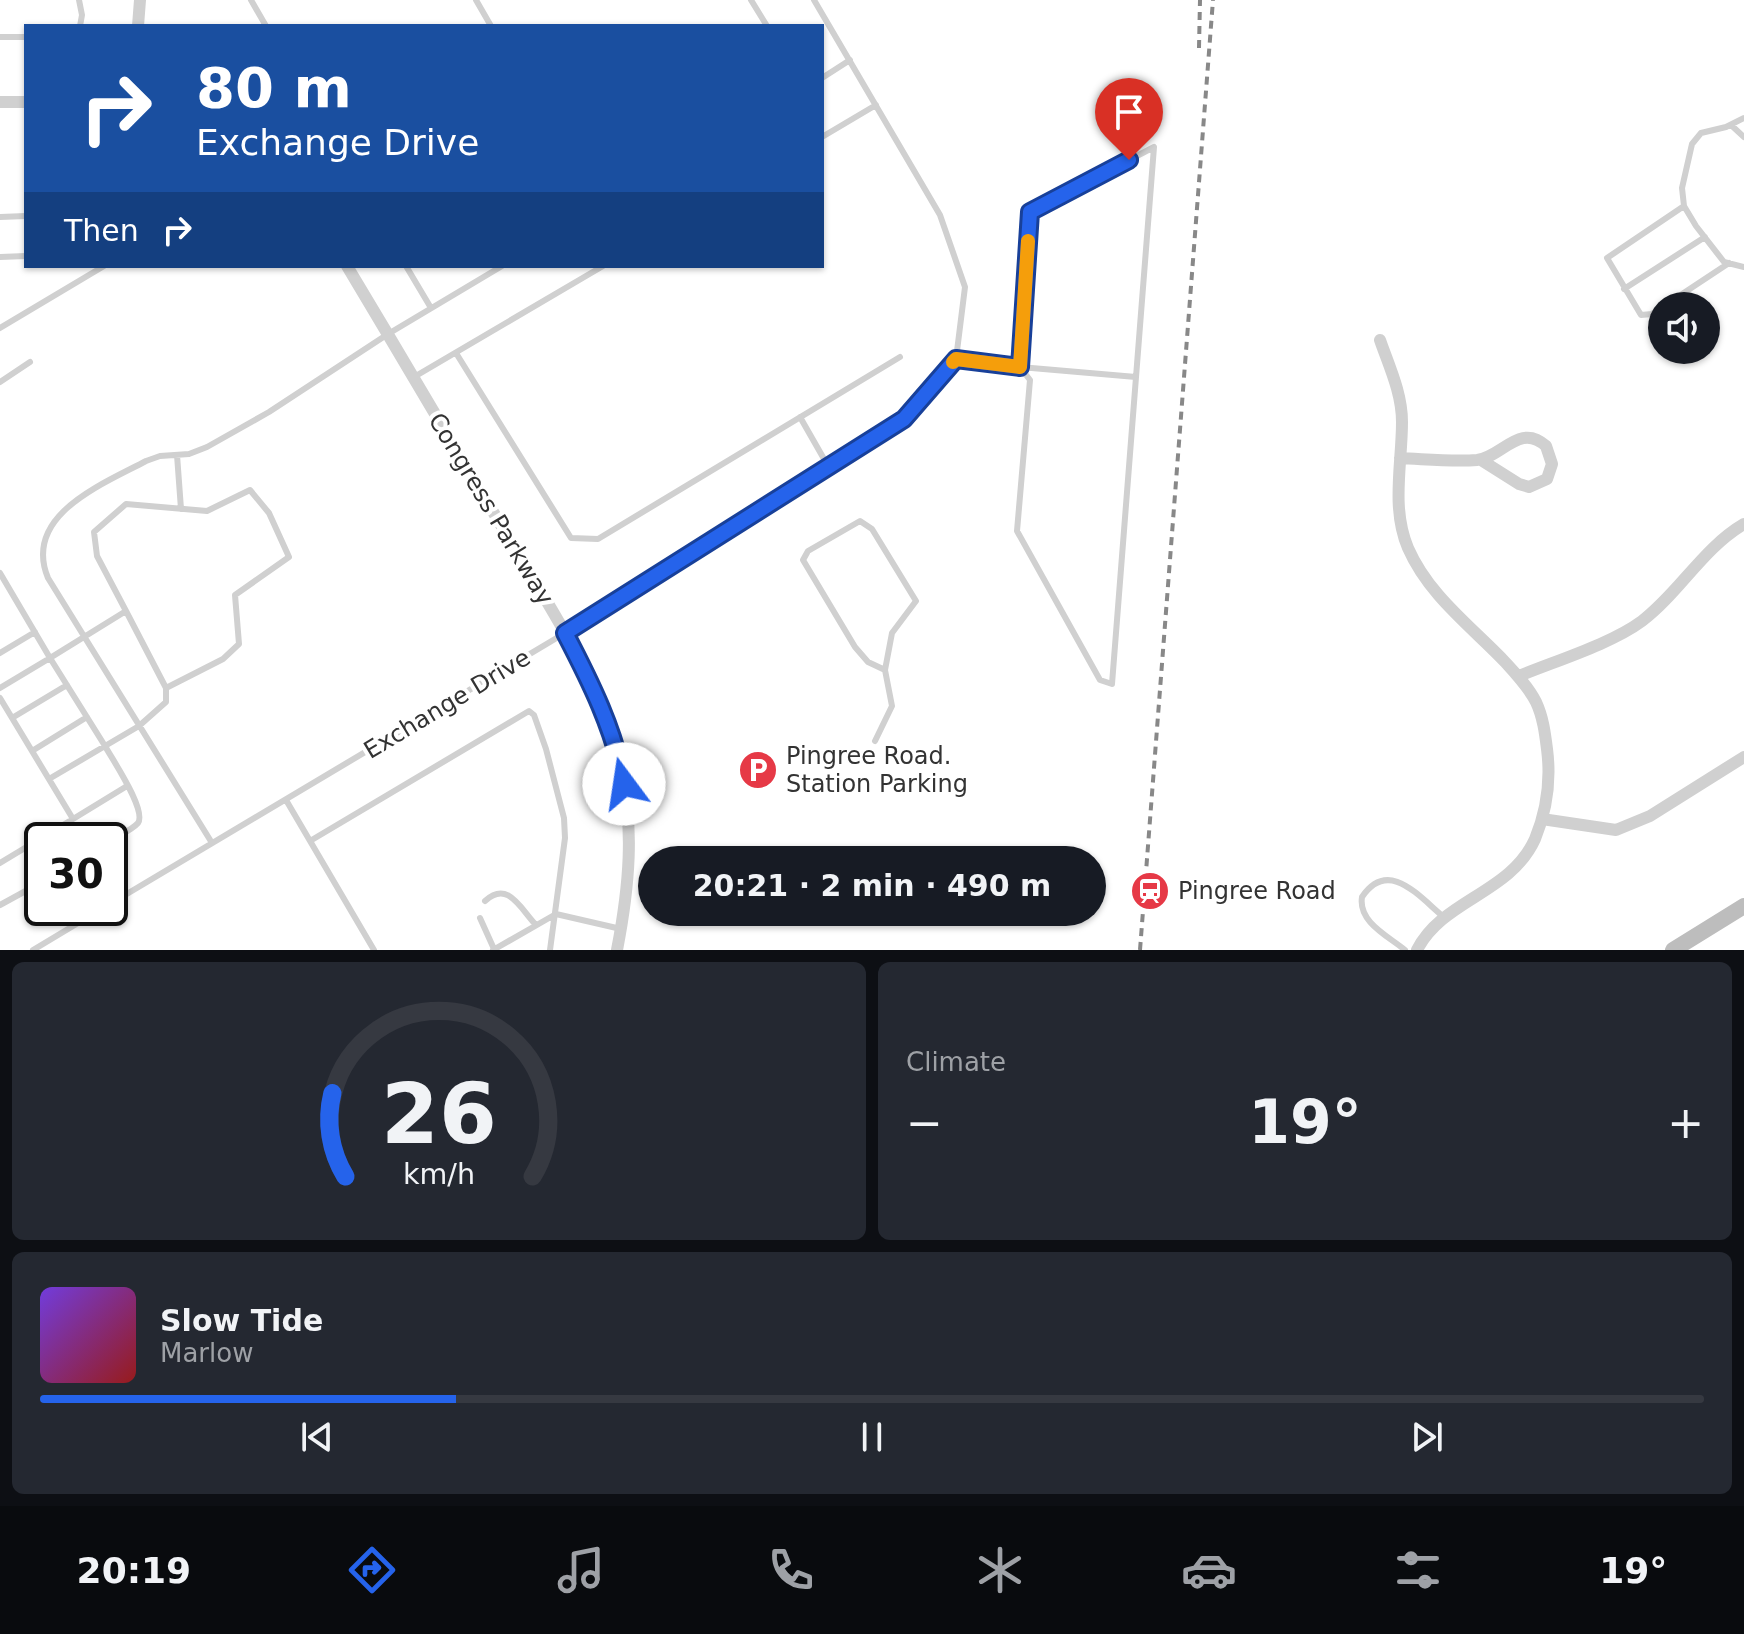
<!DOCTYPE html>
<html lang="en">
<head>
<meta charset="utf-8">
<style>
	:root { --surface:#171b24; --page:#242831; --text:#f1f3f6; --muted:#9ea1a6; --line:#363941; --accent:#2563eb }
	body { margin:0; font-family:"DejaVu Sans",sans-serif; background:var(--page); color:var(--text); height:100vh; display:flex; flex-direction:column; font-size:30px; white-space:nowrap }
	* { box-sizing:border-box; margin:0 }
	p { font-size:26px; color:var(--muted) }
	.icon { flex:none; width:44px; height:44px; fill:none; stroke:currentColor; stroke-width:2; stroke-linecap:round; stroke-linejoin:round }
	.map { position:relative; height:950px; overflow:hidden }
	.panel { display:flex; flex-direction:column; gap:12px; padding:12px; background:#0d0f14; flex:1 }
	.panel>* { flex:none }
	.hud { position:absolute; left:24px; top:24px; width:800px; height:244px; border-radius:0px; box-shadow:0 2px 6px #0004; background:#1a4fa0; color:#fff; overflow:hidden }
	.controls { position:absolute; left:1648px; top:292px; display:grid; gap:16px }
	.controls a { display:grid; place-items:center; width:72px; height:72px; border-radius:50%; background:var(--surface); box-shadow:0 2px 6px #0004; font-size:40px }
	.speed { position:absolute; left:24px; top:822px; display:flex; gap:16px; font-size:40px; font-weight:700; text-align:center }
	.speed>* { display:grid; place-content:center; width:104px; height:104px; border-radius:50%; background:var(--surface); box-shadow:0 2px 6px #0004; line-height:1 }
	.speed .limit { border:4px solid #111; border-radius:12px; background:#fff; color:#111 }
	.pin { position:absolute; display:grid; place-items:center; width:68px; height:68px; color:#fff; margin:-82px -34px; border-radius:50% 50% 50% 0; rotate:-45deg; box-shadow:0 0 8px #0007 }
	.pin .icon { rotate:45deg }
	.me { position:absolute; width:88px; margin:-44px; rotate:346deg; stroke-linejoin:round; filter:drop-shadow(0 0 6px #0008) }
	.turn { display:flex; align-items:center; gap:28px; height:168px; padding:0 40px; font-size:36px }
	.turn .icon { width:104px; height:104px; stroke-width:2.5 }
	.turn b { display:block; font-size:56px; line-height:68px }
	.then { display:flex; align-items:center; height:76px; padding:0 40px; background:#0003; gap:16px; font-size:30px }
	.big { font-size:60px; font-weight:800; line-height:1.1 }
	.panel .tile { flex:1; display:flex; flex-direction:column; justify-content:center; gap:12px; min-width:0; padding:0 28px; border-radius:12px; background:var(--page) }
	.panel .dial { align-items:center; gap:0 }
	.dial svg { height:208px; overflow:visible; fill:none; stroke:var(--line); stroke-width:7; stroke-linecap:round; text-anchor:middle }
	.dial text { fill:var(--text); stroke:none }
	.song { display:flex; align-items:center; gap:24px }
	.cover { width:96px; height:96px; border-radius:12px; background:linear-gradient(135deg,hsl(260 70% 55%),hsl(0 70% 35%)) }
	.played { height:8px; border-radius:4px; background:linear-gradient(90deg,var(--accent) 25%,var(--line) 25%) }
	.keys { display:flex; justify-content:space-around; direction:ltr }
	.heat { display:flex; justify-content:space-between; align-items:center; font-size:44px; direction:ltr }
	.panel .tiles { flex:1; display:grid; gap:12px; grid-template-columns:1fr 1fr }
	.tile:last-child { grid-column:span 2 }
	.trip { position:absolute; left:638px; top:846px; width:468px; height:80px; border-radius:40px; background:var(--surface); box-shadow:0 2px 6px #0004; font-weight:800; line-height:80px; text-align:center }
	.tab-bar { display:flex; height:128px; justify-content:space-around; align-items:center; background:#090b0e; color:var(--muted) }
	.tab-bar .icon { width:56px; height:56px }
	.tab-bar .selected { color:var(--accent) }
	.tab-bar b { font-size:36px; color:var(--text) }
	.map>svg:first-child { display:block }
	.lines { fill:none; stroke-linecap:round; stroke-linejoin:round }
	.lane { stroke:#d0d0d0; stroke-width:6 }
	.street { stroke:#d0d0d0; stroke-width:12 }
	.secondary { stroke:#bdbdbd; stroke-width:16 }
	.rail { stroke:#888; stroke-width:4; stroke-dasharray:8 6; stroke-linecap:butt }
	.route-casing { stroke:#184099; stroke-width:20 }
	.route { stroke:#2563eb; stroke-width:14 }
	.slow { stroke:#f59e0b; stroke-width:14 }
	.labels { text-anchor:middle; stroke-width:8; stroke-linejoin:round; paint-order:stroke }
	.street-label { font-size:24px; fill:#333; stroke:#fff }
	.poi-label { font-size:24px; fill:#333; stroke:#fff; text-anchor:start }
</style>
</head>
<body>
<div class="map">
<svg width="1744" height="950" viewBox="0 0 1744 950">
	<rect width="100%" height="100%" fill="#fff"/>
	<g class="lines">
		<path class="lane" d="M79,0L82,15L80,26
			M251,0L266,26
			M476,0L491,26
			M751,0L767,26
			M0,37H26
			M822,78L850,60
			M1744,118L1726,127L1701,133L1692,144L1682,188L1684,206L1696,226L1724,262L1744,267
			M1731,125L1744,137
			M822,137L876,105
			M0,217L26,216
			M0,257L26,256
			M406,266L431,308
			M1624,289L1705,237
			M1664,306L1729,263
			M1662,307L1652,314L1641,315L1607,258L1684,206
			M0,328L104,266
			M456,353L571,538L598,539L900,357
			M956,359L1020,367L1030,212L1154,147L1112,684L1100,680L1017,531L1030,380L1020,367
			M1020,367L1136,377
			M414,377L603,266
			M0,382L30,362
			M800,417L828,466
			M177,455L181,509
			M0,573L50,658L0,688
			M126,611L166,688L223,659L239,644L235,595L289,557L269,513L250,490L207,511L126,504L94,532L97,556L126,611L50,658L105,746L139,726L166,702V688
			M0,653L35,632
			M0,698L73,819L127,786
			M12,718L67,685
			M875,741L892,706L885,670L868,662L855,647L803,560L808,551L860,521L872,529L916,601L892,633L885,670
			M32,751L87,717
			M49,779L105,746C112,759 147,810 138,823C132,830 118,836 110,841
			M286,800L374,950
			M310,841L529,711L534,715L546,749L564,818L565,838L550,950
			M212,843L48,578C22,515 103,484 146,461L160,456L189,454L207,447L269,412L388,334L502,266
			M0,863L73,819
			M485,901C508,880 520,908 536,925
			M110,904L565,633L904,419L956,359L965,287L940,215L814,0
			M0,905L42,882
			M480,918L494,949
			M33,950L103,908
			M493,950L556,914L621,929
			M1405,950C1388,936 1358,922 1362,897C1389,857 1420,898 1445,918"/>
		<path class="street" d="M138,26L140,0
			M0,102H26
			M347,266C401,356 454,446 508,537C550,608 601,682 620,764C635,827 629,888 617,950
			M1380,340C1389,366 1402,393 1402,422C1402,464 1391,508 1408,548C1429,596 1472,627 1506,663C1517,675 1529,688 1536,702C1543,717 1545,733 1547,749C1551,780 1547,810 1535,839C1510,894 1443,899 1417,950
			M1400,458C1425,459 1452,462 1477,460C1502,457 1520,422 1546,446L1552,464L1547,479L1529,487L1519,484L1481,460
			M1519,676C1555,661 1611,644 1642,621C1679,593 1703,548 1744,524
			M1542,819L1616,830L1650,816L1744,757"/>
		<path class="secondary" d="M1673,950L1744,906"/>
		<path class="rail" d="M1199,48L1200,0
			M1140,950L1213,0"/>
	</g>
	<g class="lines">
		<defs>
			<path id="route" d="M624,784C615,731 590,681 565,633L904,419L956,359L1020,367L1030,212L1129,160"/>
		</defs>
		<use href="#route" class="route-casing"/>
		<use href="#route" class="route"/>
		<path class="slow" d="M953,362L956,359L1020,367L1028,241"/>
	</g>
	<defs>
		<symbol id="parking-disc" viewBox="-11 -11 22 22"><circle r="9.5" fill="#e63946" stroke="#fff"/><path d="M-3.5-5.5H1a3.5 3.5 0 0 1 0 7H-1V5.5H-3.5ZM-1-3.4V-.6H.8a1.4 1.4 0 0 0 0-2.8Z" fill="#fff"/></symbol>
		<symbol id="station-disc" viewBox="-11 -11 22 22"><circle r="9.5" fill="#e63946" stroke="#fff"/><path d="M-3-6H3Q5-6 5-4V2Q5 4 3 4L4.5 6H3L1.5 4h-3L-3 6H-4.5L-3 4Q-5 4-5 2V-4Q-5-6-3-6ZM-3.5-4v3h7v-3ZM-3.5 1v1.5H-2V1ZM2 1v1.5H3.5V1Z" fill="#fff"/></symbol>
	</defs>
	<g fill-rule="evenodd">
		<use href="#parking-disc" x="736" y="748" width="44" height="44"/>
		<use href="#station-disc" x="1128" y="869" width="44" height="44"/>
	</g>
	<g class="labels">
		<g class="street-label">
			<text transform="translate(491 509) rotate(59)" y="8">Congress Parkway</text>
			<text transform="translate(447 704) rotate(-31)" y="8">Exchange Drive</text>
		</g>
		<g class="poi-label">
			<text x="786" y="764">Pingree Road.<tspan x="786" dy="28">Station Parking</tspan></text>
			<text x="1178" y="899">Pingree Road</text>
		</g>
	</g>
</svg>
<div class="controls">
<a><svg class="icon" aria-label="sound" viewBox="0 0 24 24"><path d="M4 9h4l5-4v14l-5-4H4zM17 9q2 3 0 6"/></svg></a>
</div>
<div class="speed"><div class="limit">30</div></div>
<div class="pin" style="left:1129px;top:160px;background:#d93025"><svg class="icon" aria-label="arrive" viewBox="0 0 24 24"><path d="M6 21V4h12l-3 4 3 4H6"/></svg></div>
<svg class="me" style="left:624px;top:784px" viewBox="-20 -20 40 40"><circle r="19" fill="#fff"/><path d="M0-13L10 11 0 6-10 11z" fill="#2563eb"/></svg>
<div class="trip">20:21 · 2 min · 490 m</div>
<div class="hud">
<div class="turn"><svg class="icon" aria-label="right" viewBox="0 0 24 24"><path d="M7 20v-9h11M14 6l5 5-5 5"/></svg><div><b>80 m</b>Exchange Drive</div></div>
<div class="then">Then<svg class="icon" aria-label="right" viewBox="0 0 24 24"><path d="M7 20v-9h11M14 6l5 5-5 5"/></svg></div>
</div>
</div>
<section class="panel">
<div class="tiles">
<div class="tile dial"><svg viewBox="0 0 100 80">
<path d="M14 69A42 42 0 1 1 86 69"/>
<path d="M14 69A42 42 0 0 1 9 37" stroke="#2563eb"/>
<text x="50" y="56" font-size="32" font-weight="700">26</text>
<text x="50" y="72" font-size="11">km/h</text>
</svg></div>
<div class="tile"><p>Climate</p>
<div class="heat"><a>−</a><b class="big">19°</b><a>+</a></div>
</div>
<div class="tile">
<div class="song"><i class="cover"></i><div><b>Slow Tide</b><p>Marlow</p></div></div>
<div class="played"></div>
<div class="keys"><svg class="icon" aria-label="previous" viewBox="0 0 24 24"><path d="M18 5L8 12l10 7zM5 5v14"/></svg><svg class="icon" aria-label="pause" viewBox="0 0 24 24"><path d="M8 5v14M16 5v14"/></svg><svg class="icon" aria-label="next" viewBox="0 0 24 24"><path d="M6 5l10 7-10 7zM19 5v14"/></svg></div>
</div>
</div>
</section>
<nav class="tab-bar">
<b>20:19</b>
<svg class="icon selected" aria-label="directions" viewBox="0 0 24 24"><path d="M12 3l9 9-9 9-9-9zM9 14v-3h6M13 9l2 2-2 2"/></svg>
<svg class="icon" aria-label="music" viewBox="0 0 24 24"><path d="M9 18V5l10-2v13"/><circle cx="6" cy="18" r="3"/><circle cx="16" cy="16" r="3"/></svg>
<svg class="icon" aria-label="phone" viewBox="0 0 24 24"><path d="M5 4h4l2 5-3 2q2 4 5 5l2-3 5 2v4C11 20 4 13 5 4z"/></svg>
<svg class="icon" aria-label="climate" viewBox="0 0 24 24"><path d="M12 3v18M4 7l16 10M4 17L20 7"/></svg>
<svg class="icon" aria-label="car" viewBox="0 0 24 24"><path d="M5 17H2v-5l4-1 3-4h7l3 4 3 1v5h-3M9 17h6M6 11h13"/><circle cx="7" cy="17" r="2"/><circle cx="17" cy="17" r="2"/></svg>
<svg class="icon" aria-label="filters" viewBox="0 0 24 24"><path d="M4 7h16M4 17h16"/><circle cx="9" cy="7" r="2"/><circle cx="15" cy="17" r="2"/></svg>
<b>19°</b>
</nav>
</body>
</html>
